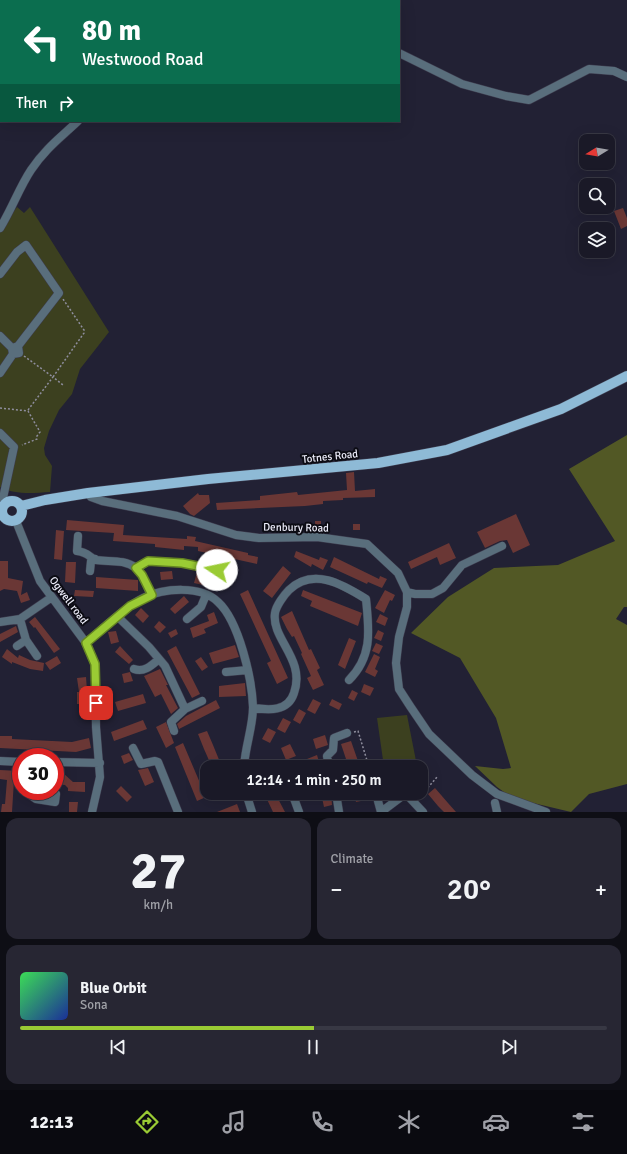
<!DOCTYPE html>
<html lang="en">
<head>
<meta charset="utf-8">
<style>
	:root { --surface:#1a1927; --page:#272633; --text:#f1f3f6; --muted:#9fa0a7; --line:#383844; --accent:#9acb34 }
	body { margin:0; font-family:Signika,sans-serif; background:var(--page); color:var(--text); height:100vh; display:flex; flex-direction:column; font-size:15px; white-space:nowrap }
	* { box-sizing:border-box; margin:0 }
	p { font-size:13px; color:var(--muted) }
	.icon { flex:none; width:22px; height:22px; fill:none; stroke:currentColor; stroke-width:2; stroke-linecap:round; stroke-linejoin:round }
	.map { position:relative; height:812px; overflow:hidden }
	.details { display:flex; flex-direction:column; gap:6px; padding:6px; background:#0e0e15; flex:1 }
	.details>* { flex:none }
	.banner { position:absolute; left:0px; top:0px; width:400px; height:122px; box-shadow:0 4px 16px #0002,0 0 0 1px var(--line); background:#0b6e4f; color:#fff; overflow:hidden }
	.needle { width:26px; rotate:259deg }
	.buttons { position:absolute; left:579px; top:134px; display:grid; gap:8px }
	.buttons a { display:grid; place-items:center; width:36px; height:36px; border-radius:8px; background:var(--surface); box-shadow:0 4px 16px #0002,0 0 0 1px var(--line); font-size:20px }
	.speed { position:absolute; left:12px; top:748px; display:flex; gap:8px; font-size:20px; font-weight:700; text-align:center }
	.speed>* { display:grid; place-content:center; width:52px; height:52px; border-radius:50%; background:var(--surface); box-shadow:0 4px 16px #0002,0 0 0 1px var(--line); line-height:1 }
	.speed .limit { border:6px solid #d22; background:#fff; color:#111 }
	.pin { position:absolute; display:grid; place-items:center; width:34px; height:34px; color:#fff; margin:-17px; border-radius:8px; box-shadow:0 2px 6px #0006 }
	.me { position:absolute; width:44px; margin:-22px; rotate:281deg; stroke-linejoin:round; filter:drop-shadow(0 0 3px #0008) }
	.turn { display:flex; align-items:center; gap:14px; height:84px; padding:0 16px; font-size:18px }
	.turn .icon { width:52px; height:52px; stroke-width:2.5 }
	.turn b { display:block; font-size:28px; line-height:34px }
	.then { display:flex; align-items:center; height:38px; padding:0 16px; background:#0003; gap:8px; font-size:15px }
	.big { font-size:30px; font-weight:600; line-height:1.1 }
	.details .widget { flex:1; display:flex; flex-direction:column; justify-content:center; gap:6px; min-width:0; padding:0 14px; border-radius:12px; background:var(--page) }
	.details .dial { align-items:center; gap:0 }
	.dial b { font-size:52px; line-height:1 }
	.song { display:flex; align-items:center; gap:12px }
	.cover { width:48px; height:48px; border-radius:6px; background:linear-gradient(135deg,hsl(130 70% 55%),hsl(230 70% 35%)) }
	.played { height:4px; border-radius:2px; background:linear-gradient(90deg,var(--accent) 50%,var(--line) 50%) }
	.keys { display:flex; justify-content:space-around; direction:ltr }
	.heat { display:flex; justify-content:space-between; align-items:center; font-size:22px; direction:ltr }
	.details .tiles { flex:1; display:grid; gap:6px; grid-template-columns:1fr 1fr }
	.widget:last-child { grid-column:span 2 }
	.trip { position:absolute; left:200px; top:760px; width:228px; height:40px; border-radius:12px; background:var(--surface); box-shadow:0 4px 16px #0002,0 0 0 1px var(--line); font-weight:600; line-height:40px; text-align:center }
	.menu { display:flex; height:64px; justify-content:space-around; align-items:center; background:#0a0a10; color:var(--muted) }
	.menu .icon { width:28px; height:28px }
	.menu .selected { color:var(--accent) }
	.menu b { font-size:18px; color:var(--text) }
	.map>svg:first-child { display:block }
	.green { fill:#3c401f }
	.forest { fill:#525825 }
	.building { fill:#6a3735 }
	.lines { fill:none; stroke-linecap:round; stroke-linejoin:round }
	.minor-casing { stroke:#3e3d4f; stroke-width:9 }
	.major-casing { stroke:#3e3d4f; stroke-width:11 }
	.path { stroke:#8f8e9e; stroke-width:1.5; stroke-dasharray:2 2; stroke-linecap:butt }
	.minor { stroke:#596e7c; stroke-width:8 }
	.major { stroke:#8ebad6; stroke-width:10 }
	.route-casing { stroke:#648422; stroke-width:10 }
	.route { stroke:#9acb34; stroke-width:7 }
	.labels { text-anchor:middle; stroke-width:4; stroke-linejoin:round; paint-order:stroke }
	.street-label { font-size:11px; fill:#ebebf8; stroke:#0c0c14 }
</style>
</head>
<body>
<div class="map">
<svg width="627" height="812" viewBox="0 0 627 812">
	<rect width="100%" height="100%" fill="#222134"/>
	<path class="green" d="M17,207L24,213L30,207L109,332L80,369L72,394L59,410L49,431L44,448L45,455L52,466L50,492C33,493 15,495 0,487V231Z
		M407,715L416,761L414,766L384,767L377,718Z"/>
	<path class="forest" d="M627,435V607H624L616,619L627,625V784L589,794L571,812L512,798L497,787L475,766L503,769L511,768L496,718L460,658L411,633L448,597L494,568L558,565L615,541L569,469Z"/>
	<path class="building" d="M623,208L627,218V226L621,229L614,211Z
		M354,472L355,491L375,489V497L343,498V500L323,501V504L305,506L217,510L216,503L260,500V496L297,492L298,495L347,490L346,473Z
		M198,493L199,495H209L210,503L194,516L190,514L183,506Z
		M516,514L530,545L513,553L507,540L500,541L485,548L477,532Z
		M67,520L124,525L123,535L187,539V536L196,537L195,541L248,553V555L258,557L257,564L198,551V547L184,546V550L155,547V544L113,541L114,533L66,530Z
		M315,521H321V528H315Z
		M353,524H360V530H353Z
		M56,530L64,531L62,560L54,559Z
		M449,543L456,558L440,565L437,557L411,569L408,562Z
		M296,551L319,560L320,557L328,560L323,570L312,564L311,567L294,557Z
		M334,557L379,579L380,576L387,579L382,588L368,582L367,584L330,567Z
		M0,561H8V578L23,581L21,595L27,592L30,600L21,603L17,591L4,589L0,591Z
		M66,562H76L75,583L65,582Z
		M283,566L291,573L272,598L263,591Z
		M172,571L173,579L161,580L160,572Z
		M197,572L206,573L203,585L194,583Z
		M96,577L138,580V591L96,588Z
		M75,590L94,591L93,597L74,596Z
		M248,590L288,678L277,684L267,663L271,661L240,594Z
		M303,590L362,613L358,626L310,606L312,601L301,596Z
		M385,590L395,595L392,601L390,600L384,613L375,608Z
		M184,596L189,602L175,614L170,609Z
		M141,608L149,616L143,623L135,615Z
		M292,611L309,650L311,649L320,668L317,670L324,685L313,690L307,678L311,676L301,654L302,653L294,636L292,637L287,629L281,617Z
		M214,612L218,623L204,629L206,633L193,638L190,628L209,621L207,615Z
		M380,614L388,618L385,626L376,622Z
		M35,617L60,649L54,653L35,627L34,628L29,622Z
		M159,621L166,627L160,633L154,627Z
		M16,626L18,632L0,642V634Z
		M176,629L178,634L171,638L168,633Z
		M378,630L384,633L381,641L374,638Z
		M116,631L119,642L111,644L108,632Z
		M349,638L356,641L345,669L338,665Z
		M376,643L383,646L379,654L372,651Z
		M235,645L239,657L213,664L209,653Z
		M120,646L133,660L129,664L115,652Z
		M176,646L200,694L192,698L167,651Z
		M7,649L18,658L19,655L30,660L44,663L43,671L30,669L12,662V664L2,657Z
		M374,654L380,657L375,669L378,671L375,677L365,672Z
		M57,656L61,663L50,670L45,663Z
		M201,657L208,667L202,671L195,661Z
		M160,669L168,685H166L178,708L171,714L161,694L155,697L144,676Z
		M130,672L133,681L124,683L122,674Z
		M86,677L88,704H77V692H79L77,678Z
		M245,683L246,696L219,697V686Z
		M364,684L374,688L370,696L361,692Z
		M352,690L358,693L354,701L348,698Z
		M143,694L146,703L118,711L115,702Z
		M313,699L321,703L315,714L307,710Z
		M332,699L342,704L339,710L329,705Z
		M216,700L220,708L179,729L177,724L186,716Z
		M299,709L306,713L300,724L293,720Z
		M283,718L291,722L285,733L277,729Z
		M143,720L147,729L114,741L111,732Z
		M166,722L174,743L166,748L156,727Z
		M268,728L276,732L270,743L262,739Z
		M207,731L213,745L222,767H212L204,749L198,734Z
		M325,735L328,745L316,749L313,739Z
		M0,736H12V739L72,742L89,738L91,748L76,752L0,748Z
		M351,741L358,761L348,765L341,744Z
		M183,743L206,797L197,801L175,747Z
		M290,744L296,756L286,760L281,748Z
		M129,753L133,760L124,764L121,756Z
		M317,755L320,765L304,767L302,761Z
		M148,768L154,782L145,786L138,770Z
		M0,770L19,771L18,780H14L12,812H1L2,804H5L7,780L0,779Z
		M55,773H63L73,782H85V792L68,791V788L65,785L55,784Z
		M121,786L132,797L127,802L116,791Z
		M435,788L448,803L456,812H444L438,806L428,794Z
		M264,793H275L285,812H273Z
		M321,793H331L332,805L324,807Z
		M354,793H364L366,800L356,802Z
		M69,802H78L77,812H69Z
		M237,804L240,812H217Z"/>
	<g class="lines">
		<defs>
			<path id="minor" d="M213,1L215,0
				M399,53L462,84L506,96L529,100L589,69L614,71L627,77
				M0,228C12,209 19,188 31,170C46,148 60,138 78,121
				M0,274L17,252L26,245L59,293L18,346
				M0,336L12,348
				M0,373L13,354L19,353L18,346L12,348L13,354
				M0,433L14,447L3,498
				M88,493L91,497L102,501L177,516L236,535L259,538L317,537L367,544L398,573L407,592V607L399,637L396,663L399,689L410,706L429,734L472,775L497,794L546,812
				M16,521L40,581L86,643L95,664L96,727L100,777L92,812
				M78,536L77,551C88,552 90,558 96,560C110,562 124,559 136,568
				M90,571L91,561L95,559
				M223,581L225,571
				M407,592L415,594H432L443,588L462,565L502,546
				M151,595L142,575L136,568L148,561L182,563L233,573
				M118,617L149,647L165,666L185,709L202,701
				M20,619L26,640L37,656
				M187,619L201,607L206,595
				M0,622L20,619L52,597
				M86,643C102,629 125,607 143,598C164,588 201,585 218,602C239,621 252,679 253,707C253,727 245,747 244,767
				M17,646L26,640
				M134,669C144,673 152,665 159,659
				M226,672L248,670
				M253,708C269,710 288,712 294,693C306,659 271,639 275,613C276,606 284,595 289,590C313,567 342,584 366,599C369,630 373,656 349,680
				M174,731L171,722L185,709
				M133,748L141,764L155,761L158,762L178,812
				M0,761L21,762
				M55,762L100,763
				M329,767L327,756L333,750L334,738L347,733
				M25,791L36,799L55,802L56,794
				M246,793L252,812
				M292,793L299,812
				M336,793L339,812
				M407,795L423,812
				M378,801L381,812
				M495,803L497,812
				M381,812L401,797L407,795L406,793"/>
			<path id="major" d="M2 511a10 10 0 1 1 20 0a10 10 0 1 1-20 0Z
				M21,506L45,500L88,493L208,479L378,463L447,450L561,409L627,376"/>
		</defs>
		<use href="#minor" class="minor-casing"/>
		<use href="#major" class="major-casing"/>
		<path class="path" d="M0,108H1
			M24,356L53,377L84,333V330L63,299
			M0,408L28,411L40,432L37,436V439L22,445
			M28,410L53,377L63,385
			M354,732L358,731L369,767
			M420,797L437,777"/>
		<use href="#minor" class="minor"/>
		<use href="#major" class="major"/>
	</g>
	<g class="lines">
		<defs>
			<path id="route" d="M96,703L95,664L86,643L130,606L152,595L142,575L136,568L148,561L182,563L217,570"/>
		</defs>
		<use href="#route" class="route-casing"/>
		<use href="#route" class="route"/>
	</g>
	<g class="labels">
		<g class="street-label">
			<text transform="translate(330 456) rotate(-6)" y="4">Totnes Road</text>
			<text transform="translate(296 527) rotate(1)" y="4">Denbury Road</text>
			<text transform="translate(69 600) rotate(53)" y="4">Ogwell road</text>
		</g>
	</g>
</svg>
<div class="buttons">
<a><svg class="needle" viewBox="-14 -14 28 28"><path d="M0-13l5 13h-10z" fill="#e53935"/><path d="M0 13l5-13h-10z" fill="#9fa0a7"/></svg></a>
<a><svg class="icon" aria-label="search" viewBox="0 0 24 24"><circle cx="10" cy="10" r="6"/><path d="M15 15l6 6"/></svg></a>
<a><svg class="icon" aria-label="layers" viewBox="0 0 24 24"><path d="M12 4l9 5-9 5-9-5zM3 14l9 5 9-5"/></svg></a>
</div>
<div class="speed"><div class="limit">30</div></div>
<div class="pin" style="left:96px;top:703px;background:#d93025"><svg class="icon" aria-label="arrive" viewBox="0 0 24 24"><path d="M6 21V4h12l-3 4 3 4H6"/></svg></div>
<svg class="me" style="left:217px;top:570px" viewBox="-20 -20 40 40"><circle r="19" fill="#fff"/><path d="M0-13L10 11 0 6-10 11z" fill="#9acb34"/></svg>
<div class="trip">12:14 · 1 min · 250 m</div>
<div class="banner">
<div class="turn"><svg class="icon" aria-label="left" viewBox="0 0 24 24"><path d="M17 20v-9H6M10 6l-5 5 5 5"/></svg><div><b>80 m</b>Westwood Road</div></div>
<div class="then">Then<svg class="icon" aria-label="right" viewBox="0 0 24 24"><path d="M7 20v-9h11M14 6l5 5-5 5"/></svg></div>
</div>
</div>
<section class="details">
<div class="tiles">
<div class="widget dial"><b>27</b><p>km/h</p></div>
<div class="widget"><p>Climate</p>
<div class="heat"><a>−</a><b class="big">20°</b><a>+</a></div>
</div>
<div class="widget">
<div class="song"><i class="cover"></i><div><b>Blue Orbit</b><p>Sona</p></div></div>
<div class="played"></div>
<div class="keys"><svg class="icon" aria-label="previous" viewBox="0 0 24 24"><path d="M18 5L8 12l10 7zM5 5v14"/></svg><svg class="icon" aria-label="pause" viewBox="0 0 24 24"><path d="M8 5v14M16 5v14"/></svg><svg class="icon" aria-label="next" viewBox="0 0 24 24"><path d="M6 5l10 7-10 7zM19 5v14"/></svg></div>
</div>
</div>
</section>
<nav class="menu">
<b>12:13</b>
<svg class="icon selected" aria-label="directions" viewBox="0 0 24 24"><path d="M12 3l9 9-9 9-9-9zM9 14v-3h6M13 9l2 2-2 2"/></svg>
<svg class="icon" aria-label="music" viewBox="0 0 24 24"><path d="M9 18V5l10-2v13"/><circle cx="6" cy="18" r="3"/><circle cx="16" cy="16" r="3"/></svg>
<svg class="icon" aria-label="phone" viewBox="0 0 24 24"><path d="M5 4h4l2 5-3 2q2 4 5 5l2-3 5 2v4C11 20 4 13 5 4z"/></svg>
<svg class="icon" aria-label="climate" viewBox="0 0 24 24"><path d="M12 3v18M4 7l16 10M4 17L20 7"/></svg>
<svg class="icon" aria-label="car" viewBox="0 0 24 24"><path d="M5 17H2v-5l4-1 3-4h7l3 4 3 1v5h-3M9 17h6M6 11h13"/><circle cx="7" cy="17" r="2"/><circle cx="17" cy="17" r="2"/></svg>
<svg class="icon" aria-label="filters" viewBox="0 0 24 24"><path d="M4 7h16M4 17h16"/><circle cx="9" cy="7" r="2"/><circle cx="15" cy="17" r="2"/></svg>
</nav>
</body>
</html>
